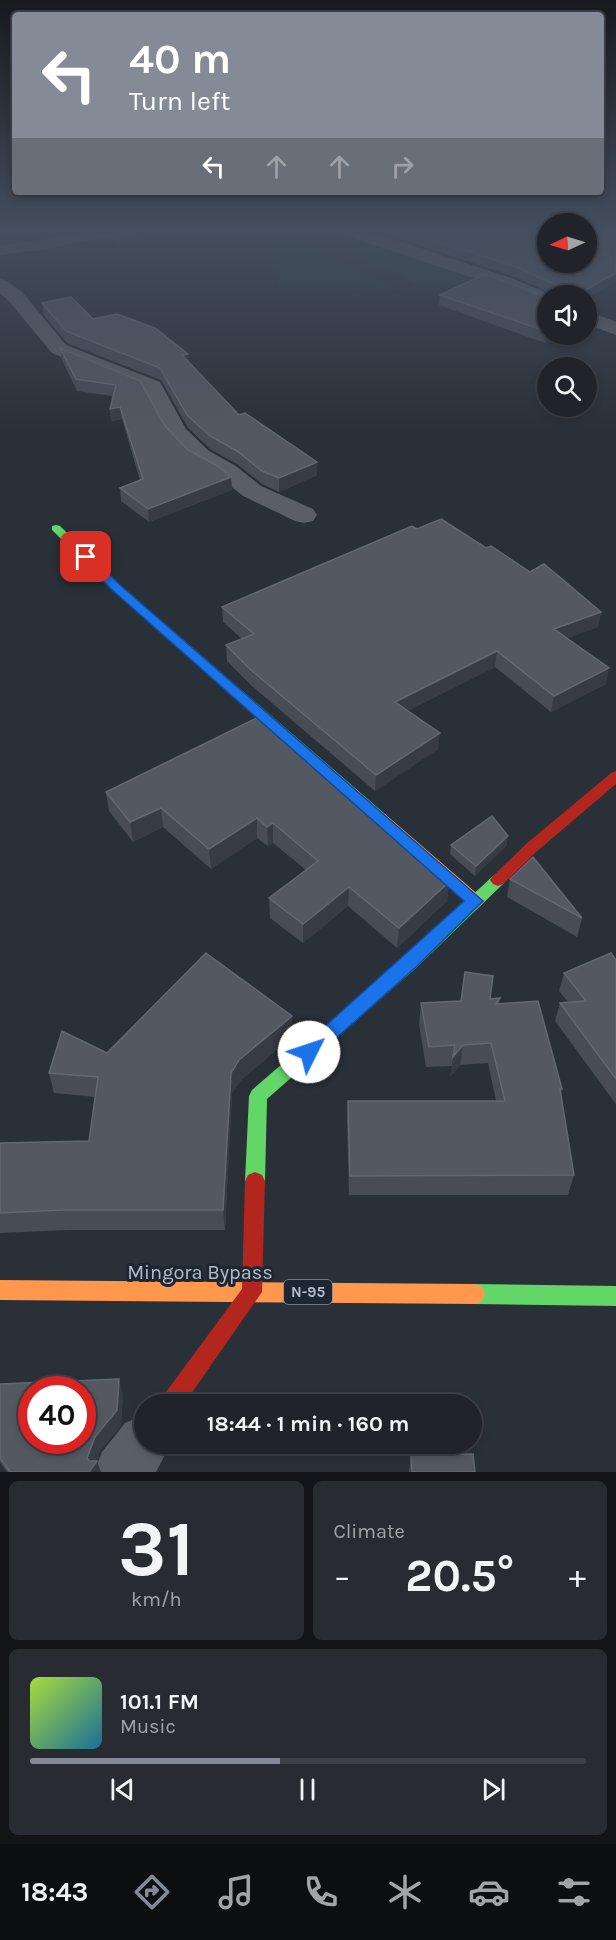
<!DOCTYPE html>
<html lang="en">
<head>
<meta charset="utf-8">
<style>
	:root { --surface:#20242a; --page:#282c32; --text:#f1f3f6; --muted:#a2a4a8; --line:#3d4147; --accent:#848b96 }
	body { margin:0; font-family:Karla,sans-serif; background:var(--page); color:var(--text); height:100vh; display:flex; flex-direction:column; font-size:22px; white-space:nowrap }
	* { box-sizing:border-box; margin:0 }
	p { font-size:20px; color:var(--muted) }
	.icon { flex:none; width:33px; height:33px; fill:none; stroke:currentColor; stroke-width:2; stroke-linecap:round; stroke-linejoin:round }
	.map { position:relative; height:1472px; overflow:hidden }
	.panel { display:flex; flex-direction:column; gap:9px; padding:9px; background:#121417; flex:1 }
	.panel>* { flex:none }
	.guide { position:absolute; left:12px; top:12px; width:592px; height:183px; border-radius:6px; box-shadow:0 3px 9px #0003,0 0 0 2px var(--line); background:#848b96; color:#fff; overflow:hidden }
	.needle { width:39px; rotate:266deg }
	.buttons { position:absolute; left:537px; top:213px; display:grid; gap:12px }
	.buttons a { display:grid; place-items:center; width:60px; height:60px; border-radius:50%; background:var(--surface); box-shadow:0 3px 9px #0003,0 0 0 2px var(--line); font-size:30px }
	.speed { position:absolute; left:18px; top:1376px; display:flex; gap:12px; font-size:30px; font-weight:700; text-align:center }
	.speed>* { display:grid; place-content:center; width:78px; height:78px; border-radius:50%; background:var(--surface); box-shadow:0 3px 9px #0003,0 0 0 2px var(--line); line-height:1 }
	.speed .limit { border:9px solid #d22; background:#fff; color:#111 }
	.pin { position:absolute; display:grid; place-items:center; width:51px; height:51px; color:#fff; margin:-26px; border-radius:12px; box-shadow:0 3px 9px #0006 }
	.me { position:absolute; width:66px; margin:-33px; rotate:49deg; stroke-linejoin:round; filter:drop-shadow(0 0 4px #0008) }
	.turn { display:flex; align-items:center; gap:21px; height:126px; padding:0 18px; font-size:27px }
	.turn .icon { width:78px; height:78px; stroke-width:2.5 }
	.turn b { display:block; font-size:42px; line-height:51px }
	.lanes { display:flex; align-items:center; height:57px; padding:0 18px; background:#0003; justify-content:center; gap:30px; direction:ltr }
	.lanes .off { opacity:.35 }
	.big { font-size:45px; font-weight:700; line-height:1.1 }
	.panel .widget { flex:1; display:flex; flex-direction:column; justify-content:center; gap:9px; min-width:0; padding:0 21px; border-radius:9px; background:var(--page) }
	.panel .dial { align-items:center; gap:0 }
	.dial b { font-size:78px; line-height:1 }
	.song { display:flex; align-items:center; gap:18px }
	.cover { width:72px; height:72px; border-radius:9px; background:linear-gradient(135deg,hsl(80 70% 55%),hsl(200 70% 35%)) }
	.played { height:6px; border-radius:3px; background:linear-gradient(90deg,var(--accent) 45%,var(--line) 45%) }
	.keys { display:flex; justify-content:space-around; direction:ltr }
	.heat { display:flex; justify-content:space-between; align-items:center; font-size:33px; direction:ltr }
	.panel .tiles { flex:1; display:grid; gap:9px; grid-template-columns:1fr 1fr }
	.widget:last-child { grid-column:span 2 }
	.trip { position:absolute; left:134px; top:1394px; width:348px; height:60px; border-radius:30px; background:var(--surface); box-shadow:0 3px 9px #0003,0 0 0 2px var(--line); font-weight:700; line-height:60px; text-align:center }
	.tabs { display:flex; height:96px; justify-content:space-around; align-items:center; background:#0d0e11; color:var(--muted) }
	.tabs .icon { width:42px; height:42px }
	.tabs .selected { color:var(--accent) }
	.tabs b { font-size:27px; color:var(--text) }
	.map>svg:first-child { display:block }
	.green { fill:#273a3e }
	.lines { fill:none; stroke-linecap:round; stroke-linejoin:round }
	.street { fill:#5a5e66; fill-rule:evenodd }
	.fast { fill:#63d668; fill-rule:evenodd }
	.slow { fill:#ff974d; fill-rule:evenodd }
	.jam { fill:#b3261e; fill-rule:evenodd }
	.wall { fill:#474c55 }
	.shaded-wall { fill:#373c44 }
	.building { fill:#535861; stroke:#626872; stroke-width:1.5; fill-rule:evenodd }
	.route { fill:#1a73e8; stroke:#114b97; stroke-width:1.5 }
	.labels { text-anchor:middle; stroke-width:6; stroke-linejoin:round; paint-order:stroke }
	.shield { fill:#1d2633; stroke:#878f9c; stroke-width:1.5 }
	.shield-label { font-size:15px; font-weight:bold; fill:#b4bcc9 }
	.near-street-label { font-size:20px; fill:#b4bcc9; stroke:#1d2633 }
</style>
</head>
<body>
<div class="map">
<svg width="616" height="1472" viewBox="0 0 616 1472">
	<rect width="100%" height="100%" fill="#2a3038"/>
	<path class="green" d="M269,228H294L329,257L400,290L279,292Z
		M315,228H336L479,282L474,287L428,289L345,253Z"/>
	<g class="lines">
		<path class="street" d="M97,228H132L129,232L47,249L0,255V245L47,239Z
			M332,228H359L514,279L554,296H548V306L541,304L500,287L335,232Z
			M0,279L7,281L22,292L66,345L160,382L186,429L209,451L236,466L261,486L313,509L317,515L313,521L304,523L295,521L243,496L218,476L191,461L168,437L143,391L52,353L8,300L0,294Z
			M586,310L616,322V335L586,324Z
			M144,1415V1443H171L156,1472H94L102,1452L125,1423Z"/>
		<path class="fast" d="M56,525L60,526L119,584L385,814L387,818L385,822H375L111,588L52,530V526Z
			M498,874L503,876L506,880L503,884L416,968L267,1099L265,1181L262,1187L255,1190L248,1187L245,1181L249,1096L252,1090L404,958L493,876Z
			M475,1284L616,1286V1306L475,1304L468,1301L465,1294L468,1287Z"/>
		<path class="slow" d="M380,813L385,814L481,897L483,901L481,905L475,907L469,905L375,822L373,818L375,814Z
			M0,1280L475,1284L482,1287L485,1294L482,1301L475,1304L0,1300Z"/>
		<path class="jam" d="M616,771V784L536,852L503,884L498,886L493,884L490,880L493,876L526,844L611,773Z
			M255,1172L262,1175L265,1181L262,1292L184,1404H160L163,1396L242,1289L245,1181L248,1175Z"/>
	</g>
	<path class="wall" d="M0,228H85L29,239L26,235L6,238Z
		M115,228H162V234L120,245L110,238L109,229Z
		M367,228H616V282L586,298V296H551V293L515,277Z
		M440,295L548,298V334L545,343L439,305Z
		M42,303L93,319L188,354V362L239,415L317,462V475L279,492L262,484L237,464L210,449L188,428L161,380L67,343L44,315Z
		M60,348L140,381L165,426L188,450L231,477L232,490L149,522L121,501L120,488L140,480L122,419L111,421L110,409L113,396L77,391L62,360Z
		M417,529L486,548L601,612L598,627L567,638L606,684L551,712L495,667L407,711L438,749L375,791L252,686L227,661L226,645L242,639L223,622L222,607Z
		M261,716L449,882L447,901L397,948L348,906L303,943L270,918L269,898L306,870L273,843L268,846L257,838L211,869L163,827L133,842L109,811L106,792Z
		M508,836L506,846L475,876L450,854L451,845Z
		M510,879L582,918L577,937L507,897Z
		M616,960V1104L555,1021L560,1003L568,1002L559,991L564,973Z
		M500,998L499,1003L562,1089L561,1094L574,1175L568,1195H349L347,1121L348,1101H496L488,1063L460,1065L450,1077L452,1066L426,1067L419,1024L421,1003Z
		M292,1016V1037L241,1080L232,1093L225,1230H69L0,1233V1143L89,1141L95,1097L54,1093L49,1073L107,1053Z
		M0,1384L123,1394L121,1425L100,1451L96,1461L101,1472H7L0,1462Z
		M411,1455L475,1472H409Z"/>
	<path class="shaded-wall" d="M11,228H25L26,235L6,238L4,229Z
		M38,228H85L29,239L28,230Z
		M151,228H162V234L120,245L119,236Z
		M616,273V282L586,298V296H575Z
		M548,332V334H559L545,343Z
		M188,354L189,366L182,355Z
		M120,407L122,419L111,421L110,409Z
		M317,462V475L279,492V478Z
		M231,477L232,490L149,522L148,509Z
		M601,612L598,627L551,644L554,629Z
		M497,651L495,667L394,717L395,702Z
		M609,668L606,684L551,712L554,696Z
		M440,733L438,749L375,791L376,775Z
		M161,808L163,827L133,842L130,822Z
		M257,818V838L211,869L209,849Z
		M273,823V843L268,846L267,827Z
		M508,836L506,846L475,876L476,866Z
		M449,882L447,901L397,948L399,928Z
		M349,887L348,906L303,943V924Z
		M292,1016V1037L241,1080L232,1093L225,1230L223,1210L231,1073L239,1060Z
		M463,1045L460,1065L450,1077L453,1057Z
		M119,1379L123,1394L121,1425L100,1451L95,1463L97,1461L101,1472H89L87,1458Z"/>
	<path class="building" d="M115,228H151L119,236L109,229Z
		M395,228H548V262H586V228H616V273L575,296H552V288L558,286L516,267Z
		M485,274L548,298V332L440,295Z
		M71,297L93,319L117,314L155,328L188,354L182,355L239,415L245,413L317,462L279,478L262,471L237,451L210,436L187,415L160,368L66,331L42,303Z
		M60,348L140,381L165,426L188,450L216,465L231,477L148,509L120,488L143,479L120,407L110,409L116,385L76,379Z
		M441,519L486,548L491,546L530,572L544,564L601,612L554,629L609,668L554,696L497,651L395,702L440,733L376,775L251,670L226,645L254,634L222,607L412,526L417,529Z
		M261,716L449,882L399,928L349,887L303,924L269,898L318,861L273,823L267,827L257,818L209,849L161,808L130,822L106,792Z
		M492,816L508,836L476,866L451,845Z
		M533,857L582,918L510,879Z
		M206,953L292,1016L239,1060L231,1073L223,1210H63L0,1213V1143L89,1141L98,1077L49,1073L62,1031L107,1053Z
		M611,953L616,960V1079L560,1003L586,1001L564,973Z
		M465,972L493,976L490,999L500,998L496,1004L538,1001L562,1089H560L574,1175L350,1176L348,1101H505L491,1043L463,1045L453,1057L455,1045L429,1047L421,1003L461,1001Z
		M119,1379L117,1410L95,1437L87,1458L89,1461H97L89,1472H10L0,1458V1384ZM32,1389H82V1440H32Z
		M473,1454L475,1472H412L411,1455Z"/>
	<linearGradient id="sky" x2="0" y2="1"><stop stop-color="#171a1f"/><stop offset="0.53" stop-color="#444e5e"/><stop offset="1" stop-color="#444e5e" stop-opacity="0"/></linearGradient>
	<rect width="616" height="434" fill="url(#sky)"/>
	<path class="route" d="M86,554L90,555L119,584L483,901L416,967L315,1057L309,1059L303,1057L300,1052L303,1046L464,901L111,589L81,559V555Z"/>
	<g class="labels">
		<rect class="shield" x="284" y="1280" width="48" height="24" rx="4.5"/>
		<g class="shield-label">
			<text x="308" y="1297">N-95</text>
		</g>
		<g class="near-street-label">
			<text x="200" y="1279">Mingora Bypass</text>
		</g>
	</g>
</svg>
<div class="buttons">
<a><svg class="needle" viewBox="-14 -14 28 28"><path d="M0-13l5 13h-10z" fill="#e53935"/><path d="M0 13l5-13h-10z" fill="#a2a4a8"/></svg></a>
<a><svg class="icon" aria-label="sound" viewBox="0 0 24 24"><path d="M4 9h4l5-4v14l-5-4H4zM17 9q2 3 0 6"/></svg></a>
<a><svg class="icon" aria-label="search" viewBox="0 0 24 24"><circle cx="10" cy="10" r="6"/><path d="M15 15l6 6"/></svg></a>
</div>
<div class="speed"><div class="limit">40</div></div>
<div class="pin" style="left:86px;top:557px;background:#d93025"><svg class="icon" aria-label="arrive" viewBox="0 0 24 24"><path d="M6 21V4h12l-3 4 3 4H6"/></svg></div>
<svg class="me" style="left:309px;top:1052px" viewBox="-20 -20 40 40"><circle r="19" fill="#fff"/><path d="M0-13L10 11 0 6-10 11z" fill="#1a73e8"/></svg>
<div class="trip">18:44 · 1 min · 160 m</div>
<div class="guide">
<div class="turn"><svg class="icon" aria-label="left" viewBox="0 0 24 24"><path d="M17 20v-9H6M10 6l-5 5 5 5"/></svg><div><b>40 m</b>Turn left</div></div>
<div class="lanes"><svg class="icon" aria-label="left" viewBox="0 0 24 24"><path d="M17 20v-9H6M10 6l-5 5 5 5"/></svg><svg class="icon off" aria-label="ahead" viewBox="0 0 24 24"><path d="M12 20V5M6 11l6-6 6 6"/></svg><svg class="icon off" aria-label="ahead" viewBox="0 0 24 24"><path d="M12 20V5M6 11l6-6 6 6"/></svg><svg class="icon off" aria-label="right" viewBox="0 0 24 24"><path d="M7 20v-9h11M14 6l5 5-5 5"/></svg></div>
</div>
</div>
<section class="panel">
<div class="tiles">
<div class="widget dial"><b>31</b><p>km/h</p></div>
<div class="widget"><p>Climate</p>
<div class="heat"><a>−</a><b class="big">20.5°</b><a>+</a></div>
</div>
<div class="widget">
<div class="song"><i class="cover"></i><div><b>101.1 FM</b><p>Music</p></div></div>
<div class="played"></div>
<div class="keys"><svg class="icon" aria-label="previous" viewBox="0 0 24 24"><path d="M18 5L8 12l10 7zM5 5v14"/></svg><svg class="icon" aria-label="pause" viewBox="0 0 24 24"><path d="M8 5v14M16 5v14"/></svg><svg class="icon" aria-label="next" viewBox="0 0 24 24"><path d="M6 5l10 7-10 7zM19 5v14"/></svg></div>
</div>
</div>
</section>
<nav class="tabs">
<b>18:43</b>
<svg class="icon selected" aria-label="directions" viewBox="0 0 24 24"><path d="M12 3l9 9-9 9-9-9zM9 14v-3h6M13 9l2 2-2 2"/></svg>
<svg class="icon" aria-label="music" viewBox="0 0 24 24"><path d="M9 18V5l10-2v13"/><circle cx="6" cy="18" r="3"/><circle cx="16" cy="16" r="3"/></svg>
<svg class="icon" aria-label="phone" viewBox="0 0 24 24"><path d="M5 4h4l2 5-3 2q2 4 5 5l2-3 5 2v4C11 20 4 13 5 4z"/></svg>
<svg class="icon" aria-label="climate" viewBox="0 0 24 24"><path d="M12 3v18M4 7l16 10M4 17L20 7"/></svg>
<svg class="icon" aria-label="car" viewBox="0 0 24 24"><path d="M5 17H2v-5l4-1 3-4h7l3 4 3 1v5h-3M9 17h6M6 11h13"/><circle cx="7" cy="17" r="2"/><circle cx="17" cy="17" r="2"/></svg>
<svg class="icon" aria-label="filters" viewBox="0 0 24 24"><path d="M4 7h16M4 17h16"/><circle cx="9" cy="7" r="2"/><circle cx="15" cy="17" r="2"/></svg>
</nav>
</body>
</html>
